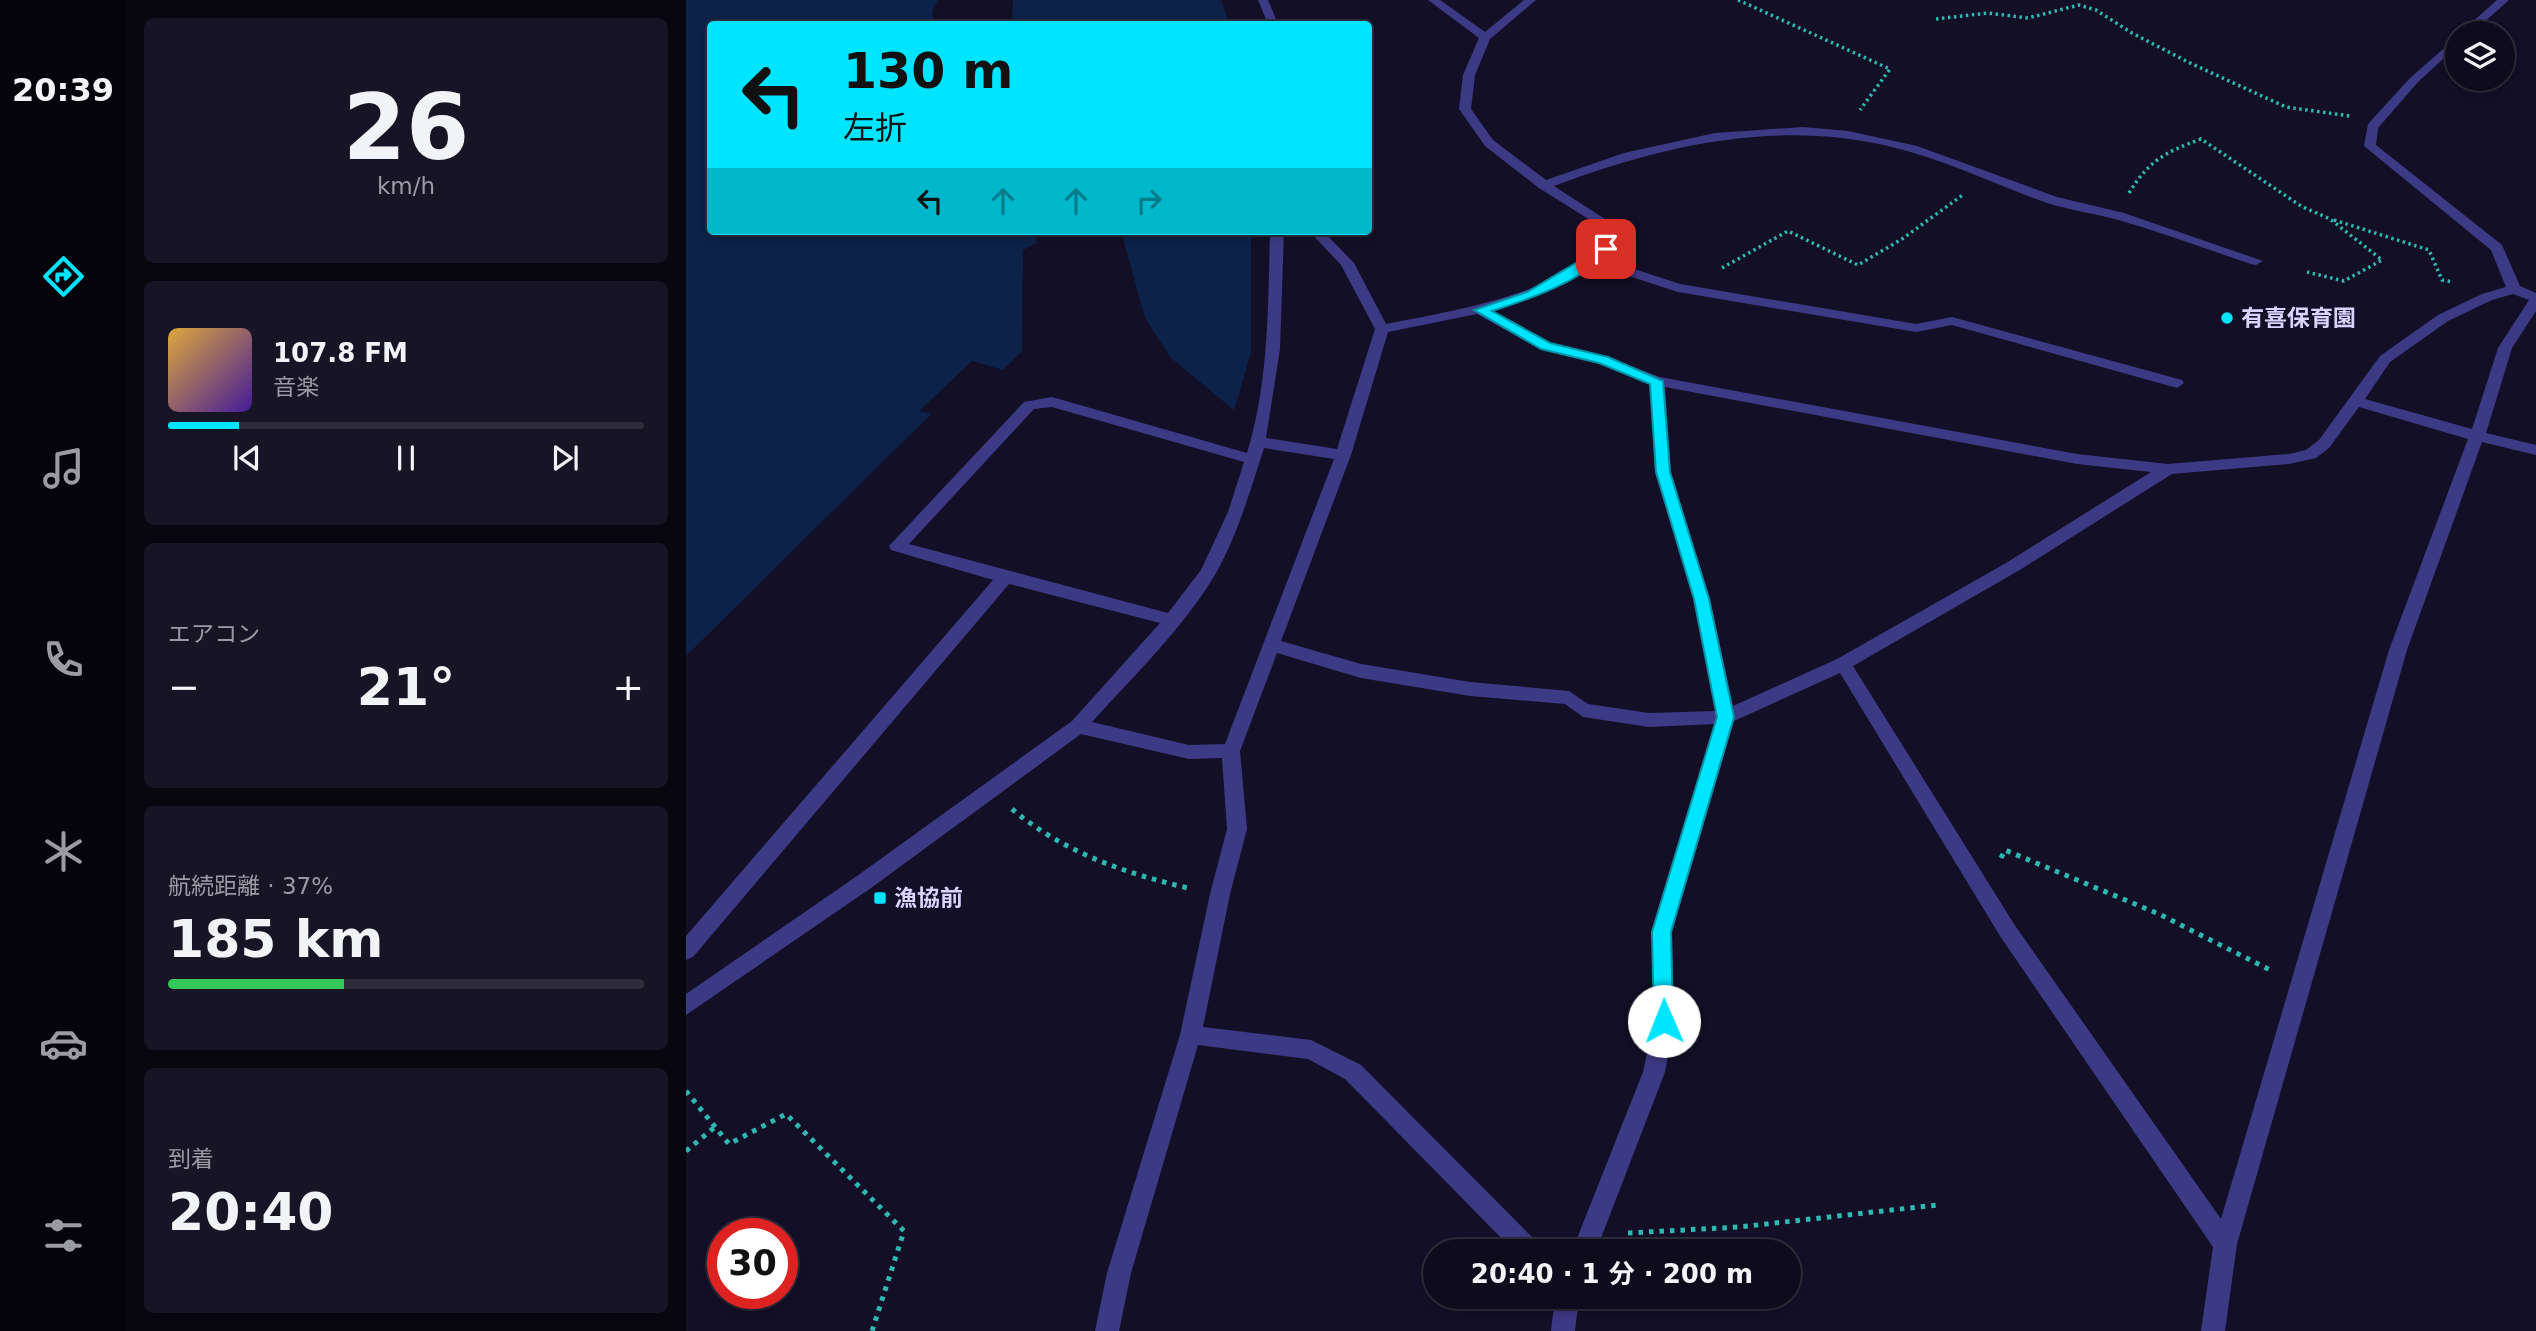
<!DOCTYPE html>
<html lang="ja">
<head>
<meta charset="utf-8">
<style>
	:root { --surface:#0e0b1c; --page:#171425; --text:#f1f3f6; --muted:#9b9ba3; --line:#2e2b3b; --accent:#00e5ff }
	body { margin:0; font-family:"DejaVu Sans","Noto Sans JP",sans-serif; background:var(--page); color:var(--text); height:100vh; display:flex; flex-direction:column; font-size:26px; white-space:nowrap }
	* { box-sizing:border-box; margin:0 }
	p { font-size:23px; color:var(--muted) }
	.icon { flex:none; width:38px; height:38px; fill:none; stroke:currentColor; stroke-width:2; stroke-linecap:round; stroke-linejoin:round }
	.map { position:relative; flex:1; overflow:hidden }
	.panel { display:flex; flex-direction:column; gap:18px; padding:18px; background:#08060f; width:560px }
	.panel>* { flex:none }
	.banner { position:absolute; left:21px; top:21px; width:665px; height:214px; border-radius:7px; box-shadow:0 4px 10px #0003,0 0 0 2px var(--line); background:#00e5ff; color:#111; overflow:hidden }
	.tools { position:absolute; left:1759px; top:21px; display:grid; gap:14px }
	.tools a { display:grid; place-items:center; width:70px; height:70px; border-radius:50%; background:var(--surface); box-shadow:0 4px 10px #0003,0 0 0 2px var(--line); font-size:35px }
	.speed { position:absolute; left:21px; top:1218px; display:flex; gap:14px; font-size:35px; font-weight:700; text-align:center }
	.speed>* { display:grid; place-content:center; width:91px; height:91px; border-radius:50%; background:var(--surface); box-shadow:0 4px 10px #0003,0 0 0 2px var(--line); line-height:1 }
	.speed .limit { border:10px solid #d22; background:#fff; color:#111 }
	.pin { position:absolute; display:grid; place-items:center; width:60px; height:60px; color:#fff; margin:-30px; border-radius:14px; box-shadow:0 4px 10px #0006 }
	.me { position:absolute; width:77px; margin:-38px; rotate:359deg; stroke-linejoin:round; filter:drop-shadow(0 0 5px #0008) }
	.turn { display:flex; align-items:center; gap:24px; height:147px; padding:0 21px; font-size:32px }
	.turn .icon { width:91px; height:91px; stroke-width:2.5 }
	.turn b { display:block; font-size:49px; line-height:60px }
	.lanes { display:flex; align-items:center; height:66px; padding:0 21px; background:#0003; justify-content:center; gap:35px; direction:ltr }
	.lanes .off { opacity:.35 }
	.big { font-size:52px; font-weight:700; line-height:1.1 }
	.panel .card { flex:1; display:flex; flex-direction:column; justify-content:center; gap:10px; min-width:0; padding:0 24px; border-radius:10px; background:var(--page) }
	.panel .dial { align-items:center; gap:0 }
	.dial b { font-size:91px; line-height:1 }
	.song { display:flex; align-items:center; gap:21px }
	.cover { width:84px; height:84px; border-radius:10px; background:linear-gradient(135deg,hsl(40 70% 55%),hsl(260 70% 35%)) }
	.played { height:7px; border-radius:4px; background:linear-gradient(90deg,var(--accent) 15%,var(--line) 15%) }
	.keys { display:flex; justify-content:space-around; direction:ltr }
	.heat { display:flex; justify-content:space-between; align-items:center; font-size:38px; direction:ltr }
	.charge { height:10px; border-radius:5px; background:linear-gradient(90deg,#34c759 37%,var(--line) 0) }
	.trip { position:absolute; left:737px; top:1239px; width:378px; height:70px; border-radius:35px; background:var(--surface); box-shadow:0 4px 10px #0003,0 0 0 2px var(--line); font-weight:700; line-height:70px; text-align:center }
	main { display:flex; flex:1; min-height:0 }
	.tabs { display:flex; flex-direction:column; width:126px; justify-content:space-around; align-items:center; background:#06040b; color:var(--muted) }
	.tabs .icon { width:49px; height:49px }
	.tabs .on { color:var(--accent) }
	.tabs b { font-size:32px; color:var(--text) }
	.map>svg:first-child { display:block }
	.water { fill:#0c2248 }
	.lines { fill:none; stroke-linecap:round; stroke-linejoin:round }
	.path-far1 { stroke:#2fb8b0; stroke-width:3.5; stroke-dasharray:2.5 3.5; stroke-linecap:butt }
	.path { stroke:#2fb8b0; stroke-width:5; stroke-dasharray:4.5 6; stroke-linecap:butt }
	.minor { fill:#3d3a85; fill-rule:evenodd }
	.route { fill:#00e5ff; stroke:#0095a6; stroke-width:2 }
	.poi-dot { fill:#00e5ff; stroke:#130f26; stroke-width:2.5 }
	.labels { text-anchor:middle; stroke-width:7; stroke-linejoin:round; paint-order:stroke }
	.poi-label { font-size:23px; font-weight:bold; fill:#d9d4ff; stroke:#130f26; text-anchor:start }
</style>
</head>
<body>
<main>
<nav class="tabs">
<b>20:39</b>
<svg class="icon on" aria-label="directions" viewBox="0 0 24 24"><path d="M12 3l9 9-9 9-9-9zM9 14v-3h6M13 9l2 2-2 2"/></svg>
<svg class="icon" aria-label="music" viewBox="0 0 24 24"><path d="M9 18V5l10-2v13"/><circle cx="6" cy="18" r="3"/><circle cx="16" cy="16" r="3"/></svg>
<svg class="icon" aria-label="phone" viewBox="0 0 24 24"><path d="M5 4h4l2 5-3 2q2 4 5 5l2-3 5 2v4C11 20 4 13 5 4z"/></svg>
<svg class="icon" aria-label="climate" viewBox="0 0 24 24"><path d="M12 3v18M4 7l16 10M4 17L20 7"/></svg>
<svg class="icon" aria-label="car" viewBox="0 0 24 24"><path d="M5 17H2v-5l4-1 3-4h7l3 4 3 1v5h-3M9 17h6M6 11h13"/><circle cx="7" cy="17" r="2"/><circle cx="17" cy="17" r="2"/></svg>
<svg class="icon" aria-label="filters" viewBox="0 0 24 24"><path d="M4 7h16M4 17h16"/><circle cx="9" cy="7" r="2"/><circle cx="15" cy="17" r="2"/></svg>
</nav>
<section class="panel">
<div class="card dial"><b>26</b><p>km/h</p></div>
<div class="card">
<div class="song"><i class="cover"></i><div><b>107.8 FM</b><p>音楽</p></div></div>
<div class="played"></div>
<div class="keys"><svg class="icon" aria-label="previous" viewBox="0 0 24 24"><path d="M18 5L8 12l10 7zM5 5v14"/></svg><svg class="icon" aria-label="pause" viewBox="0 0 24 24"><path d="M8 5v14M16 5v14"/></svg><svg class="icon" aria-label="next" viewBox="0 0 24 24"><path d="M6 5l10 7-10 7zM19 5v14"/></svg></div>
</div>
<div class="card"><p>エアコン</p>
<div class="heat"><a>−</a><b class="big">21°</b><a>+</a></div>
</div>
<div class="card"><p>航続距離 · 37%</p><b class="big">185 km</b><div class="charge"></div></div>
<div class="card"><p>到着</p><b class="big">20:40</b></div>
</section>
<div class="map">
<svg width="1850" height="1331" viewBox="0 0 1850 1331">
	<rect width="100%" height="100%" fill="#130f26"/>
	<path class="water" d="M0,0H252L246,12L248,24H24V231H349L351,243L337,250L336,351L317,370L286,361L233,411L245,414L0,656Z
		M327,0H535L543,24H326Z
		M435,231H565V353L548,410L485,358L459,318Z"/>
	<g class="lines">
		<path class="path-far1" d="M1052,0L1204,69L1174,110
			M1250,19L1302,13L1342,18L1393,5L1410,10L1446,33L1506,64L1600,107L1664,116
			M1443,193C1463,160 1480,152 1515,139L1615,206L1644,219L1696,260L1658,281L1621,272
			M1648,220L1743,250L1756,280L1767,282
			M1036,268L1102,231L1172,265L1216,239L1278,194"/>
		<path class="path" d="M326,809C377,852 438,873 502,888
			M1315,858L1319,850L1473,914L1586,971
			M0,1091L43,1144L100,1114L218,1231L186,1331
			M0,1151L29,1127
			M942,1233L1053,1227L1251,1205"/>
		<path class="minor" d="M572,0H582L592,24H582Z
			M742,0H754L799,32L838,0H850L804,39L789,75L785,109L807,140L860,180L938,153L1029,133L1117,127L1162,131L1231,146L1371,197L1438,213L1577,261L1570,265L1565,264C1520,249 1475,232 1429,219C1406,213 1383,210 1361,203C1310,185 1260,160 1206,147C1091,119 977,145 868,186L925,223L928,243L918,259L994,284L1230,324L1266,317L1496,380L1498,383L1491,388L1266,325L1230,332L992,292L909,265L850,295L805,310L864,343L922,357L974,377L1391,454L1482,464L1603,454L1620,450L1633,440L1694,356L1752,315L1796,294L1820,287L1805,250L1678,146L1682,124L1724,78L1771,37V46L1732,82L1692,128L1690,145L1816,245L1834,286L1850,293V311L1826,348L1800,433L1850,445V455L1796,442L1721,650L1551,1244L1539,1331H1515L1527,1247L1314,936L1154,673L1048,721L986,932L988,1021L979,1072L910,1251H886L957,1072L968,1021L966,932L1029,724L963,727L897,717L879,704L784,696L675,678L591,653L554,751L561,829L544,894L517,1027L625,1040L675,1065L852,1243L856,1251H828L659,1079L622,1059L512,1045L445,1273L433,1331H409L421,1273L494,1035L524,894L541,829L536,758L503,759L395,734L185,888L0,1015V994L171,876L386,721L474,623L323,584L7,957L0,960V936L307,580L205,550L203,546L338,402L366,397L561,453C583,382 582,305 584,231H598L594,349L580,438L651,449L689,329L655,265L623,231H637L668,263L700,324C762,312 867,295 912,249L915,240L912,225L853,188L799,146L773,109L777,75L793,38ZM1827,294L1843,300L1812,348L1786,429L1679,399L1704,362L1762,321L1806,300ZM791,314L854,349L912,363L964,383L969,472L1008,599L1030,711L963,713L902,704L883,691L784,682L675,664L595,641L665,455L702,332ZM979,387L1391,464L1465,472L1320,563L1151,659L1047,706L1024,599L985,472ZM366,407L558,462L542,512L515,570L482,613L223,544L348,409ZM1673,407L1782,439L1703,650L1535,1219L1328,924L1167,666L1332,571L1486,474L1603,464L1630,458L1643,448ZM578,448L648,459L539,744L503,745L406,722C446,678 500,625 530,573C552,534 564,491 578,448Z
			M1811,0H1823L1786,33H1774Z
			M869,1297H893L889,1331H865Z"/>
	</g>
	<path class="route" d="M920,245L926,249C899,280 844,299 806,311L864,343L922,357L977,381L984,472L1023,599L1048,717L985,932L987,1021L984,1027L978,1029L971,1027L968,1021L966,932L1031,717L1008,599L970,472L964,384L913,363L855,349L788,310L841,292Z"/>
	<g class="poi-dot">
		<circle cx="1541" cy="318" r="7"/>
		<rect x="187" y="891" width="14" height="14" rx="3.5"/>
	</g>
	<g class="labels">
		<g class="poi-label">
			<text x="1555" y="326">有喜保育園</text>
			<text x="208" y="906">漁協前</text>
		</g>
	</g>
</svg>
<div class="tools">
<a><svg class="icon" aria-label="layers" viewBox="0 0 24 24"><path d="M12 4l9 5-9 5-9-5zM3 14l9 5 9-5"/></svg></a>
</div>
<div class="speed"><div class="limit">30</div></div>
<div class="pin" style="left:920px;top:249px;background:#d93025"><svg class="icon" aria-label="arrive" viewBox="0 0 24 24"><path d="M6 21V4h12l-3 4 3 4H6"/></svg></div>
<svg class="me" style="left:978px;top:1021px" viewBox="-20 -20 40 40"><circle r="19" fill="#fff"/><path d="M0-13L10 11 0 6-10 11z" fill="#00e5ff"/></svg>
<div class="trip">20:40 · 1 分 · 200 m</div>
<div class="banner">
<div class="turn"><svg class="icon" aria-label="left" viewBox="0 0 24 24"><path d="M17 20v-9H6M10 6l-5 5 5 5"/></svg><div><b>130 m</b>左折</div></div>
<div class="lanes"><svg class="icon" aria-label="left" viewBox="0 0 24 24"><path d="M17 20v-9H6M10 6l-5 5 5 5"/></svg><svg class="icon off" aria-label="ahead" viewBox="0 0 24 24"><path d="M12 20V5M6 11l6-6 6 6"/></svg><svg class="icon off" aria-label="ahead" viewBox="0 0 24 24"><path d="M12 20V5M6 11l6-6 6 6"/></svg><svg class="icon off" aria-label="right" viewBox="0 0 24 24"><path d="M7 20v-9h11M14 6l5 5-5 5"/></svg></div>
</div>
</div>
</main>
</body>
</html>
